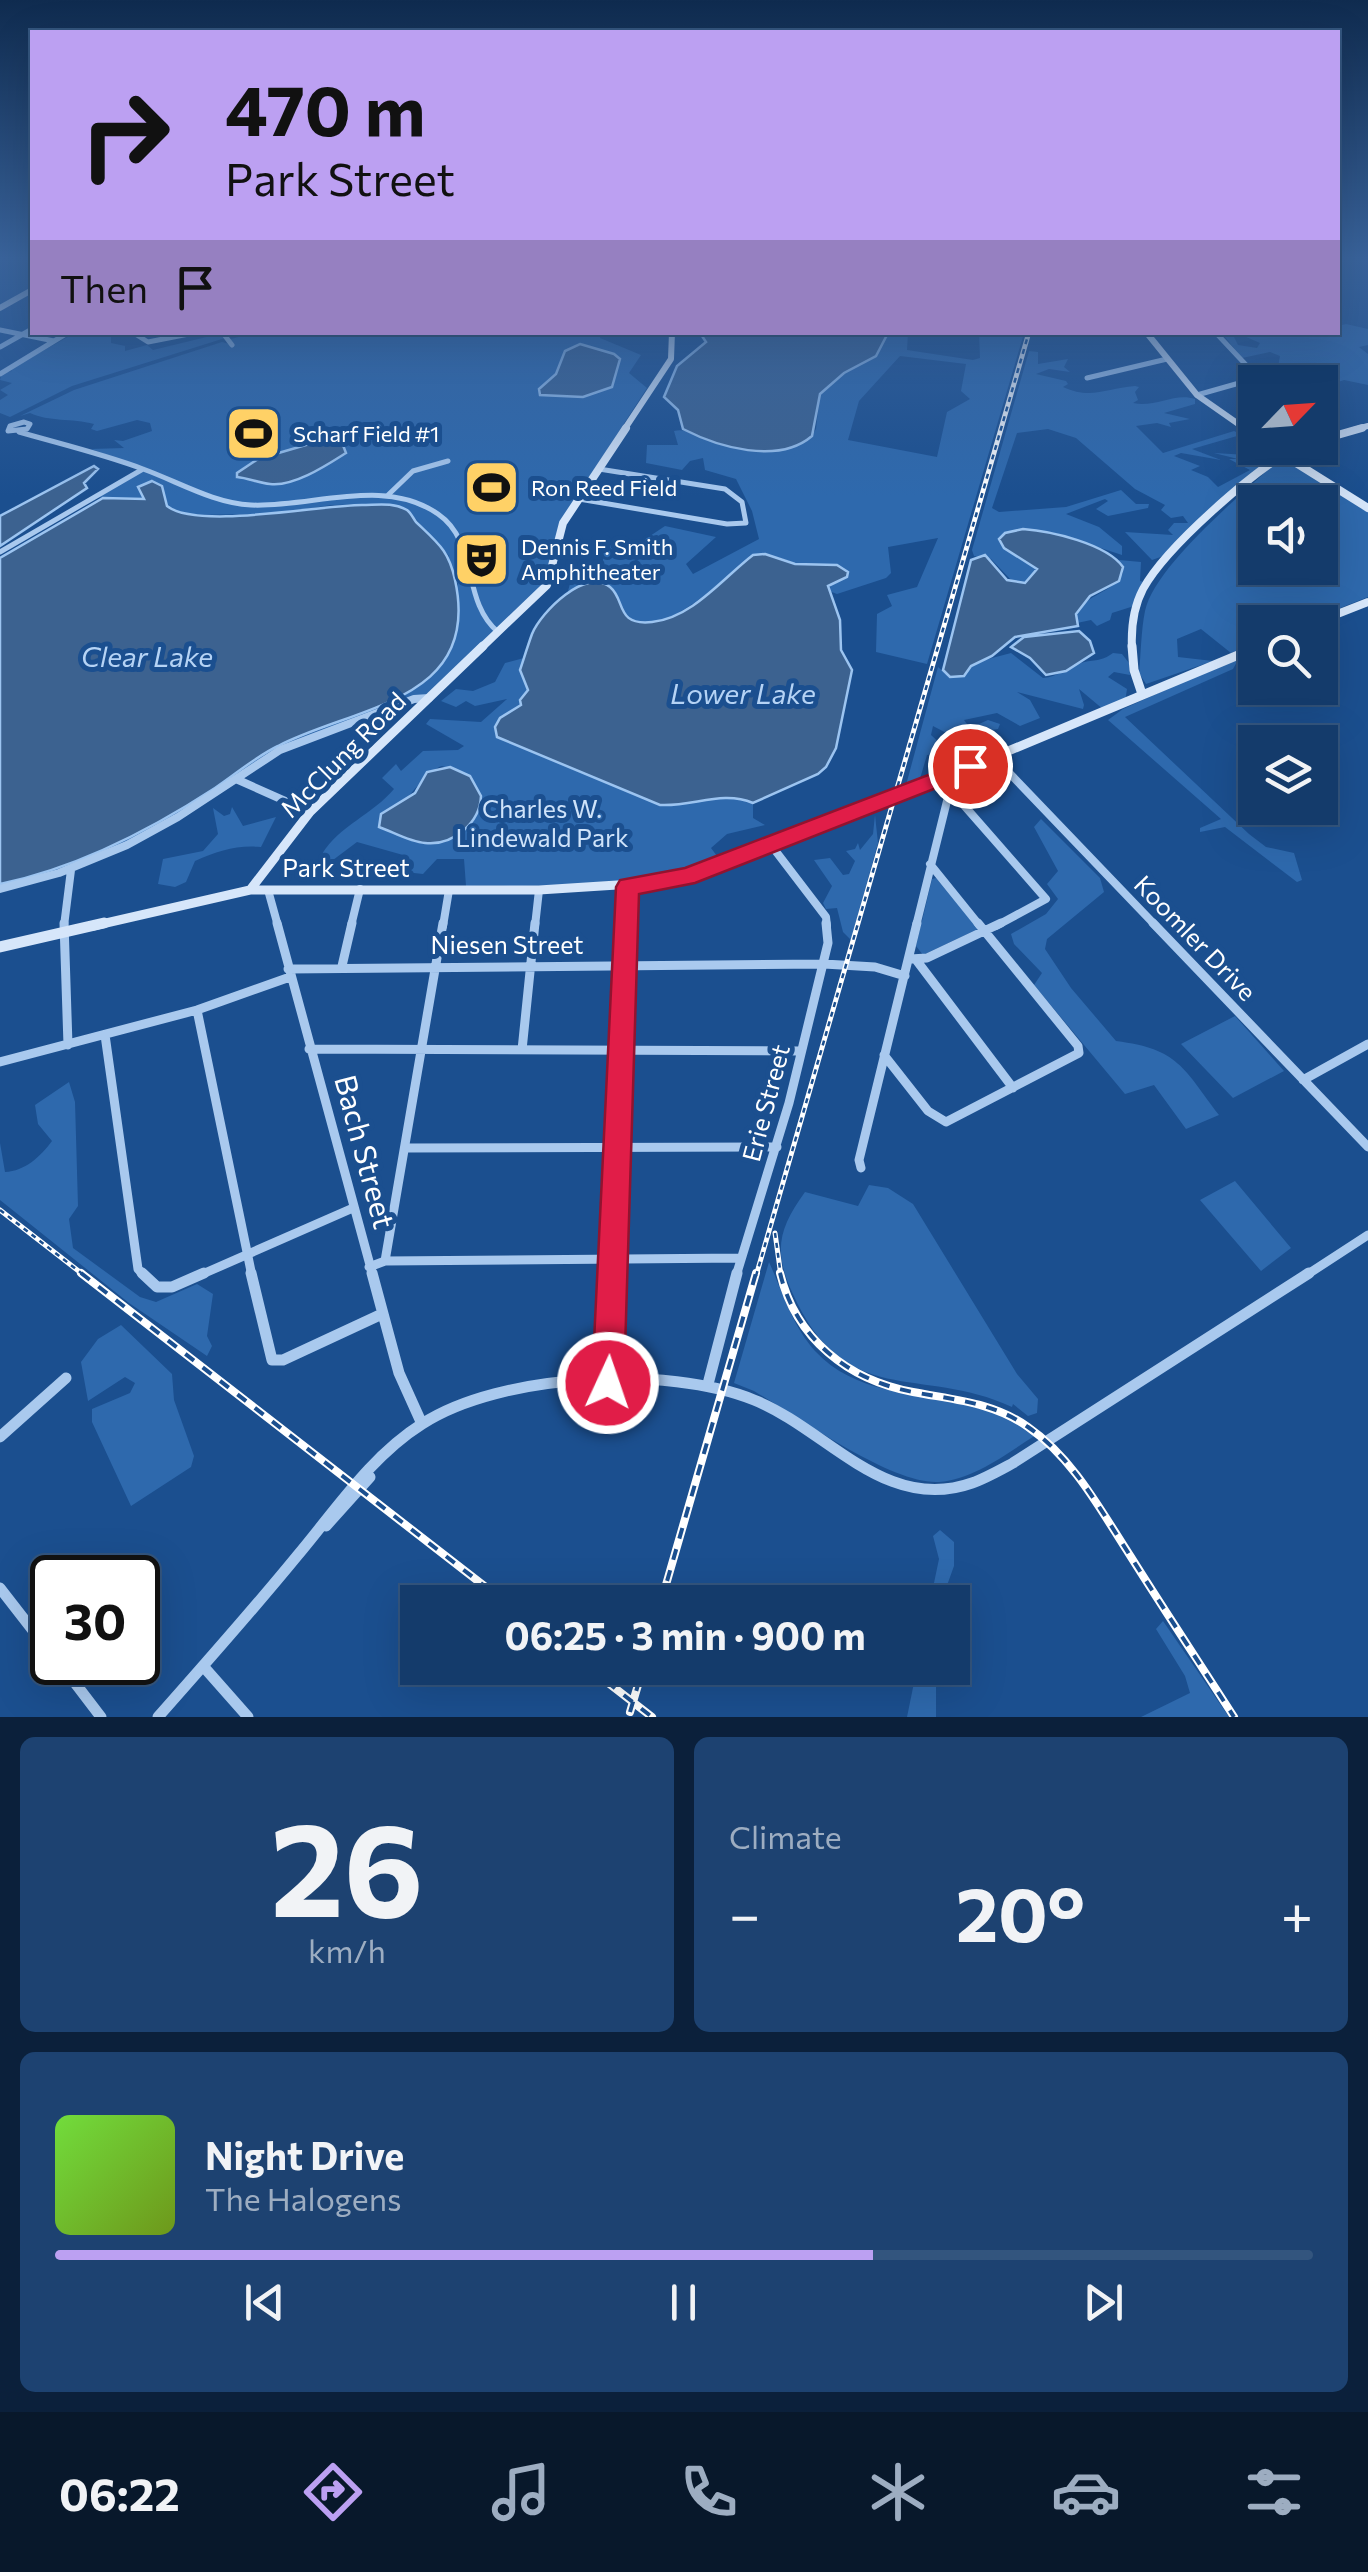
<!DOCTYPE html>
<html lang="en">
<head>
<meta charset="utf-8">
<style>
	:root { --surface:#143b6b; --page:#1d4271; --text:#f1f3f6; --muted:#9dadc1; --line:#33557e; --accent:#bca0f2 }
	body { margin:0; font-family:Commissioner,sans-serif; background:var(--page); color:var(--text); height:100vh; display:flex; flex-direction:column; font-size:38px; white-space:nowrap }
	* { box-sizing:border-box; margin:0 }
	p { font-size:32px; color:var(--muted) }
	.icon { flex:none; width:55px; height:55px; fill:none; stroke:currentColor; stroke-width:2; stroke-linecap:round; stroke-linejoin:round }
	.map { position:relative; height:1717px; overflow:hidden }
	.drawer { display:flex; flex-direction:column; gap:20px; padding:20px; background:#0b203b; flex:1 }
	.drawer>* { flex:none }
	.guide { position:absolute; left:30px; top:30px; width:1310px; height:305px; border-radius:0px; box-shadow:0 10px 40px #0002,0 0 0 2px var(--line); background:#bca0f2; color:#111; overflow:hidden }
	.needle { width:65px; rotate:65deg }
	.fabs { position:absolute; left:1238px; top:365px; display:grid; gap:20px }
	.fabs a { display:grid; place-items:center; width:100px; height:100px; border-radius:0px; background:var(--surface); box-shadow:0 10px 40px #0002,0 0 0 2px var(--line); font-size:50px }
	.speed { position:absolute; left:30px; top:1555px; display:flex; gap:20px; font-size:50px; font-weight:700; text-align:center }
	.speed>* { display:grid; place-content:center; width:130px; height:130px; border-radius:50%; background:var(--surface); box-shadow:0 10px 40px #0002,0 0 0 2px var(--line); line-height:1 }
	.speed .limit { border:5px solid #111; border-radius:15px; background:#fff; color:#111 }
	.pin { position:absolute; display:grid; place-items:center; width:85px; height:85px; color:#fff; margin:-42px; border:5px solid #fff; border-radius:50%; box-shadow:0 2px 10px #0007 }
	.me { position:absolute; width:110px; margin:-55px; rotate:3deg; stroke-linejoin:round; filter:drop-shadow(0 0 8px #0008) }
	.turn { display:flex; align-items:center; gap:35px; height:210px; padding:0 30px; font-size:45px }
	.turn .icon { width:130px; height:130px; stroke-width:2.5 }
	.turn b { display:block; font-size:70px; line-height:85px }
	.then { display:flex; align-items:center; height:95px; padding:0 30px; background:#0003; gap:20px; font-size:38px }
	.big { font-size:75px; font-weight:700; line-height:1.1 }
	.drawer .card { flex:1; display:flex; flex-direction:column; justify-content:center; gap:15px; min-width:0; padding:0 35px; border-radius:15px; background:var(--page) }
	.drawer .dial { align-items:center; gap:0 }
	.dial b { font-size:130px; line-height:1 }
	.song { display:flex; align-items:center; gap:30px }
	.cover { width:120px; height:120px; border-radius:15px; background:linear-gradient(135deg,hsl(100 70% 55%),hsl(80 70% 35%)) }
	.played { height:10px; border-radius:5px; background:linear-gradient(90deg,var(--accent) 65%,var(--line) 65%) }
	.keys { display:flex; justify-content:space-around; direction:ltr }
	.heat { display:flex; justify-content:space-between; align-items:center; font-size:55px; direction:ltr }
	.drawer .tiles { flex:1; display:grid; gap:20px; grid-template-columns:1fr 1fr }
	.card:last-child { grid-column:span 2 }
	.trip { position:absolute; left:400px; top:1585px; width:570px; height:100px; border-radius:0px; background:var(--surface); box-shadow:0 10px 40px #0002,0 0 0 2px var(--line); font-weight:700; line-height:100px; text-align:center }
	.menu { display:flex; height:160px; justify-content:space-around; align-items:center; background:#08182b; color:var(--muted) }
	.menu .icon { width:70px; height:70px }
	.menu .current { color:var(--accent) }
	.menu b { font-size:45px; color:var(--text) }
	.map>svg:first-child { display:block }
	.green { fill:#2e69ad; fill-rule:evenodd }
	.water { fill:#3c6290; stroke:#9cc4f0; stroke-width:2.5 }
	.lines { fill:none; stroke-linecap:round; stroke-linejoin:round }
	.street-far3 { stroke:#a9c9ee; stroke-width:5 }
	.street-far2 { stroke:#a9c9ee; stroke-width:8 }
	.street-far1 { stroke:#a9c9ee; stroke-width:9 }
	.street { stroke:#a9c9ee; stroke-width:11 }
	.secondary-far3 { stroke:#d6e6fa; stroke-width:6 }
	.secondary-far2 { stroke:#d6e6fa; stroke-width:8 }
	.secondary-far1 { stroke:#d6e6fa; stroke-width:9 }
	.secondary { stroke:#d6e6fa; stroke-width:11 }
	.primary { stroke:#f0f6ff; stroke-width:6 }
	.rail-far1-casing { stroke:#fff; stroke-width:5 }
	.rail-casing { stroke:#fff; stroke-width:8 }
	.rail-far1 { stroke:#1b4f8f; stroke-width:2.5; stroke-dasharray:5; stroke-linecap:butt }
	.rail { stroke:#1b4f8f; stroke-width:4; stroke-dasharray:11; stroke-linecap:butt }
	.route { fill:#e11d48; stroke:#92132f; stroke-width:2.5 }
	.labels { text-anchor:middle; stroke-width:10; stroke-linejoin:round; paint-order:stroke }
	.far-poi-label { font-size:22px; fill:#fff; stroke:#1b4f8f; text-anchor:start }
	.street-label { font-size:25px; fill:#fff; stroke:#1b4f8f }
	.park-label { font-size:25px; fill:#cfe3fa; stroke:#1b4f8f }
	.water-label { font-size:28px; font-style:italic; fill:#b5d3f5; stroke:#1b4f8f }
	.near-street-label { font-size:30px; fill:#fff; stroke:#1b4f8f }
</style>
</head>
<body>
<div class="map">
<svg width="1368" height="1717" viewBox="0 0 1368 1717">
	<rect width="100%" height="100%" fill="#1b4f8f"/>
	<path class="green" d="M1346,324L1368,329V345L1359,347L1368,354V385L1344,380L1320,388V382L1262,379L1256,373L1260,366L1277,372L1280,356L1270,352L1242,358L1225,337L1183,333H1232L1238,345L1257,348L1260,343L1244,336L1338,332V326Z
		M75,333H111V343L125,346V351L147,345L153,350L223,333H241L72,386L10,417L0,413V400L8,395L0,390L12,383L0,380L2,373L12,371L10,369Z
		M254,333H601L600,338L641,355L629,373L647,388L561,521L543,585L429,696L301,739L160,826L85,862L0,888V884L105,849L177,811L278,746L392,702L425,682L458,584L452,573L447,574L449,556L413,516L379,504L332,505L273,514L184,515L167,506L162,486L144,499L103,498L98,497L146,469L91,449L124,448L114,440L123,441L152,431L150,423L137,420L97,431L91,429L94,424C72,418 49,422 30,413L20,416L74,390L222,342L233,345L227,340Z
		M888,333H908L907,350L973,360L980,358L979,333H1024L927,664L876,652L877,614L892,606L887,595L917,587L938,538L888,547L891,573L886,578L837,594L829,591L832,582C808,570 780,552 753,555C724,577 634,672 615,592L583,586L568,591L571,580L603,573V552L608,545L631,547L642,555L650,547L638,544L665,526L716,537L686,564L693,574L759,539L752,511L736,479L705,470L703,458L690,461L682,470L646,463L647,445H678L674,431C686,428 693,435 704,438C736,448 795,465 816,429L820,394L844,373L876,356ZM900,356L966,364L961,391L970,399L947,412L937,457L848,440L859,401Z
		M1029,351L1038,352V364L1068,359L1064,367L1070,372L1049,369L1036,374L1066,381L1068,384L1063,387C1091,400 1107,388 1135,386L1139,387L1135,392L1138,400L1133,403C1155,408 1175,392 1195,399V404L1164,413L1190,419L1169,423L1171,427L1157,423L1136,426L1163,453L1234,431L1255,441V445L1237,436L1192,449L1221,460L1181,453L1174,456L1200,466L1191,470L1208,477L1218,487L1250,470L1229,459H1238L1214,453L1248,455L1256,459L1262,455L1257,451L1259,448H1264L1272,455L1172,553L1152,560L1125,532L1173,535L1168,530L1174,523H1188L1183,516L1171,518L1161,510L1165,505L1135,489L1076,438L1048,429L1017,433L992,508L999,512L1066,507L1121,490L1136,504H1149L1148,508L1108,516L1096,509L1108,501L1105,499L1066,514L1099,527L1122,546V555L1055,533L1023,529L1004,548L1034,564L1037,572L1025,583L1013,582L991,559L974,556L972,550Z
		M1284,458L1319,480L1323,485L1320,491H1333L1368,511V597L1305,622H1255V643L1231,653L1201,629L1177,639L1178,657L1213,661L1146,684L1139,673C1141,653 1141,631 1145,611C1155,565 1244,493 1279,459ZM1255,502H1320V568H1255Z
		M1119,560L1141,562L1140,581L1144,582L1134,606L1112,613L1110,620L1097,626L1091,620L1077,623L1076,614C1087,593 1112,594 1123,573Z
		M1011,653L1043,678C1059,677 1067,667 1081,663C1095,659 1101,662 1113,653L1122,654L1129,663L1130,675L1114,672L1108,677L1127,689L1125,702L1104,710L1079,689L1084,705L1083,709L1017,692L1030,700L1040,718L1020,726L997,713L964,720L970,728L988,720L1000,724L998,729L973,733L971,746L933,726L931,735L958,760L957,765L952,766L937,753L927,755L919,782L906,785L938,667L950,677L977,662Z
		M524,658L520,670L528,690L521,705L500,719L505,741L660,805C693,807 722,790 753,803V818L765,825L727,834L711,848L720,860C634,891 556,885 466,886L464,859H437L423,874L405,872L403,855L357,842L333,860H326L322,854C339,826 373,814 394,789L382,778L396,764L401,771L423,751L458,750L464,746L426,724L430,719L481,722L507,699L475,706L466,701L456,707L441,701L456,689L473,691L495,682L505,663ZM442,766L470,776L476,817C440,862 424,837 383,829C393,815 428,769 442,766Z
		M1236,658H1239L1233,669L1125,717L1249,834L1266,847L1294,853L1302,880L1297,882L1225,827L1200,832V828L1221,819L1108,720L1123,709Z
		M232,807L243,826L276,817L261,847C236,845 218,851 195,861L186,882L175,887L158,884L163,859L203,851L218,834L213,808L224,816L230,814Z
		M875,815L878,843L851,940L843,932L837,908L826,909L823,903L832,886L814,860L830,858L843,875L849,874L855,861L846,851L855,849L858,843L860,850L873,834Z
		M1041,819L1100,878L1104,892L1047,939L1045,949L1071,988L1116,1041C1179,1049 1183,1068 1219,1115L1186,1129L1154,1085L1125,1094L1034,985L1042,973L1014,944L1011,934L1046,914L1058,899L1047,884L1058,871L1034,827Z
		M936,878L978,929L923,955L916,946L932,879Z
		M1235,1016L1284,1071L1233,1098L1181,1044Z
		M69,1082L75,1102L78,1206L69,1219L73,1248L140,1297L156,1302L197,1284L213,1294L207,1336L212,1346L207,1356L129,1303L0,1200V1143L5,1172C25,1171 40,1157 52,1141L38,1124L35,1105Z
		M1235,1181L1291,1248L1261,1271L1200,1200Z
		M869,1185L888,1188L913,1204L1017,1374L1038,1399L1037,1413L1028,1416L1013,1404L1012,1407C920,1364 845,1412 792,1292C773,1250 779,1228 805,1192L858,1206Z
		M769,1262C783,1293 792,1325 815,1351C855,1394 914,1393 966,1402C992,1406 1014,1422 1036,1435C1007,1453 975,1479 939,1482C892,1485 798,1417 754,1391L734,1383Z
		M121,1325L172,1374L174,1400L194,1456L191,1467L131,1506L92,1422V1409L130,1393L135,1383L125,1377L88,1401L81,1362L98,1339Z
		M940,1530L954,1542V1566L941,1602H930L939,1559L933,1536Z
		M1163,1621L1229,1717H1141L1190,1693L1185,1676L1156,1629Z
		M917,1668H936V1717H907Z"/>
	<path class="water" d="M700,333H888L876,356L844,373L820,394L812,436C778,465 718,447 683,429L678,410L664,397L677,366L706,342Z
		M580,344L614,354L620,359L612,387L583,397L540,395L539,389L556,374L565,351Z
		M323,440H341L346,453C327,465 294,487 270,484C259,483 248,478 237,477V473L258,459Z
		M94,466L98,469L84,483L87,488L0,546V516Z
		M152,481L162,486L167,506C197,530 320,505 362,505C377,505 393,502 407,510C411,513 413,518 416,522C439,544 449,551 455,580C482,702 355,706 278,746C255,757 236,774 215,788C149,831 77,868 0,884V558L103,498L144,499L138,487Z
		M1023,529C1051,531 1107,544 1123,567L1119,581L1090,596L1076,614L1078,626L1015,637L992,656L971,666L964,676L950,677L943,670L971,560L985,555L1007,580L1025,583L1037,569L1004,548L999,539L1005,533Z
		M765,554L795,564L837,565L848,572L847,577L828,586L840,620L841,650L852,670L836,748L826,767L818,774L753,803C722,790 693,807 660,805L497,737L495,727L500,718L521,705L520,700L528,690L520,670C524,658 528,645 532,634C541,612 586,567 610,587C626,600 615,626 652,622C692,618 723,578 753,555Z
		M1079,631L1090,641L1094,653L1066,671L1046,675L1030,658L1011,647L1024,637Z
		M450,767L470,776L481,796C480,823 453,846 425,843C410,842 393,832 379,827L381,814L415,793L427,772Z"/>
	<g class="lines">
		<path class="street-far3" d="M0,330L54,341
			M132,332L148,342L199,332
			M222,332L232,345
			M1217,334L1262,382
			M0,347L32,329
			M0,374L69,332
			M1087,378L1167,359
			M1197,395L1257,378
			M1320,421L1340,434
			M24,422L30,424L27,429L8,431L10,426Z
			M19,432C61,444 103,454 143,469C179,482 213,503 251,505C311,508 384,476 438,514C479,542 461,601 498,632
			M387,496L413,471L448,461
			M579,499L727,524L746,523L742,502L725,489L599,469
			M0,552L143,469"/>
		<path class="street-far2" d="M994,757L1156,926
			M940,778L1046,899L996,926
			M236,779L310,812
			M771,845L826,917L827,926
			M930,864L980,926
			M0,889L59,873L127,845L178,817L280,750L414,699L429,698
			M268,890L278,926
			M64,926L71,870
			M351,926L360,889
			M443,926L449,890
			M535,926L539,890
			M626,926L628,887
			M916,926L947,801L954,794"/>
		<path class="street-far1" d="M64,923L68,1045
			M277,923L373,1276
			M1153,923L1368,1147
			M910,959L927,958L1001,923
			M917,961L1013,1088
			M342,966L352,923
			M288,969L824,964L875,967L905,976
			M197,1010L252,1276
			M105,1035L138,1269L145,1276
			M309,1049L801,1051
			M522,1050L535,923
			M884,1055L928,1111L946,1122L1079,1053L1078,1046L978,923
			M0,1062L197,1010L290,977
			M1303,1080L1368,1044
			M405,1148L777,1147
			M861,1168L859,1160L917,923
			M385,1261L443,923
			M369,1267L385,1261L741,1258
			M198,1276L353,1208
			M612,1276L627,923
			M736,1276L789,1103L828,943L826,923
			M1305,1276L1368,1235"/>
		<path class="street" d="M142,1273L157,1287H172L204,1273
			M251,1273L272,1360H283L382,1314
			M372,1273L399,1373L422,1424
			M608,1383L612,1273
			M708,1384L737,1273
			M0,1437L66,1378
			M326,1526L370,1477
			M0,1588L52,1655
			M59,1662L101,1717
			M203,1666L248,1717
			M158,1717C205,1664 252,1611 297,1556C335,1511 371,1456 422,1424C500,1373 668,1365 754,1400C827,1429 885,1514 972,1483C986,1478 1000,1470 1013,1463L1309,1273"/>
		<path class="secondary-far3" d="M1146,332L1197,395L1247,430
			M624,430L671,359L672,332
			M1354,430L1368,426"/>
		<path class="secondary-far2" d="M1243,428L1255,436
			M1320,440L1362,428
			M1272,448L1368,508
			M1317,622L1368,602
			M480,649L547,585L563,523L626,428
			M1132,649C1131,629 1134,606 1143,589C1166,547 1253,471 1295,448"/>
		<path class="secondary-far1" d="M1132,646L1134,670L1142,694
			M250,890L310,812L483,646
			M93,926L250,890H539L664,882L771,845L994,757L1255,648"/>
		<path class="secondary" d="M0,947L104,923"/>
		<path class="primary" d="M0,308L32,290"/>
		<defs>
			<path id="rail-far1" d="M0,1210L85,1276
				M775,1233L781,1276
				M756,1276L1029,332"/>
			<path id="rail" d="M81,1273L505,1602
				M780,1273C796,1339 848,1380 913,1392C954,1400 993,1402 1028,1427C1074,1459 1101,1511 1131,1557C1165,1611 1200,1664 1234,1717
				M661,1602L756,1273
				M589,1668L652,1717
				M630,1712L643,1668"/>
		</defs>
		<use href="#rail-far1" class="rail-far1-casing"/>
		<use href="#rail" class="rail-casing"/>
		<use href="#rail-far1" class="rail-far1"/>
		<use href="#rail" class="rail"/>
	</g>
	<linearGradient id="sky" x2="0" y2="1"><stop stop-color="#0f2b4f"/><stop offset="0.52" stop-color="#39639b"/><stop offset="1" stop-color="#39639b" stop-opacity="0"/></linearGradient>
	<rect width="1368" height="496" fill="url(#sky)"/>
	<path class="route" d="M970,759L977,761L980,766L977,772L695,883L639,894L624,1383L619,1394L608,1399L597,1394L592,1383L616,887L620,880L685,868Z"/>
	<defs>
		<symbol id="stadium-square" viewBox="-11 -11 22 22"><rect x="-9" y="-9" width="18" height="18" rx="4" fill="#ffd166" stroke="#1b4f8f"/><path d="M0-5a6.5 5 0 1 0 0 10a6.5 5 0 1 0 0-10ZM-3.5-1.8h7v3.6h-7Z" fill="#111"/></symbol>
		<symbol id="theatre-square" viewBox="-11 -11 22 22"><rect x="-9" y="-9" width="18" height="18" rx="4" fill="#ffd166" stroke="#1b4f8f"/><path d="M-5-5.5Q0-4 5-5.5V0Q5 5 0 6Q-5 5-5 0ZM-3.3-2.5H-1v1.5H-3.3ZM1-2.5H3.3v1.5H1ZM-2.8 1Q0 5.5 2.8 1Z" fill="#111"/></symbol>
	</defs>
	<g fill-rule="evenodd">
		<use href="#stadium-square" x="222" y="402" width="63" height="63"/>
		<use href="#stadium-square" x="460" y="456" width="63" height="63"/>
		<use href="#theatre-square" x="450" y="528" width="63" height="63"/>
	</g>
	<g class="labels">
		<g class="far-poi-label">
			<text x="293" y="442">Scharf Field #1</text>
			<text x="531" y="496">Ron Reed Field</text>
			<text x="521" y="555">Dennis F. Smith<tspan x="521" dy="25">Amphitheater</tspan></text>
		</g>
		<g class="street-label">
			<text transform="translate(343 755) rotate(-45)" y="9">McClung Road</text>
			<text x="346" y="877">Park Street</text>
			<text transform="translate(1195 938) rotate(46)" y="9">Koomler Drive</text>
			<text x="507" y="954">Niesen Street</text>
			<text transform="translate(766 1103) rotate(-75)" y="9">Erie Street</text>
		</g>
		<g class="park-label">
			<text x="542" y="818">Charles W.<tspan x="542" dy="29">Lindewald Park</tspan></text>
		</g>
		<g class="water-label">
			<text x="147" y="667">Clear Lake</text>
			<text x="743" y="704">Lower Lake</text>
		</g>
		<g class="near-street-label">
			<text transform="translate(364 1152) rotate(75)" y="10">Bach Street</text>
		</g>
	</g>
</svg>
<div class="fabs">
<a><svg class="needle" viewBox="-14 -14 28 28"><path d="M0-13l5 13h-10z" fill="#e53935"/><path d="M0 13l5-13h-10z" fill="#9dadc1"/></svg></a>
<a><svg class="icon" aria-label="sound" viewBox="0 0 24 24"><path d="M4 9h4l5-4v14l-5-4H4zM17 9q2 3 0 6"/></svg></a>
<a><svg class="icon" aria-label="search" viewBox="0 0 24 24"><circle cx="10" cy="10" r="6"/><path d="M15 15l6 6"/></svg></a>
<a><svg class="icon" aria-label="layers" viewBox="0 0 24 24"><path d="M12 4l9 5-9 5-9-5zM3 14l9 5 9-5"/></svg></a>
</div>
<div class="speed"><div class="limit">30</div></div>
<div class="pin" style="left:970px;top:766px;background:#d93025"><svg class="icon" aria-label="arrive" viewBox="0 0 24 24"><path d="M6 21V4h12l-3 4 3 4H6"/></svg></div>
<svg class="me" style="left:608px;top:1383px" viewBox="-20 -20 40 40"><circle r="17" fill="#e11d48" stroke="#fff" stroke-width="3"/><path d="M0-11L8 9 0 5-8 9z" fill="#fff"/></svg>
<div class="trip">06:25 · 3 min · 900 m</div>
<div class="guide">
<div class="turn"><svg class="icon" aria-label="right" viewBox="0 0 24 24"><path d="M7 20v-9h11M14 6l5 5-5 5"/></svg><div><b>470 m</b>Park Street</div></div>
<div class="then">Then<svg class="icon" aria-label="arrive" viewBox="0 0 24 24"><path d="M6 21V4h12l-3 4 3 4H6"/></svg></div>
</div>
</div>
<section class="drawer">
<div class="tiles">
<div class="card dial"><b>26</b><p>km/h</p></div>
<div class="card"><p>Climate</p>
<div class="heat"><a>−</a><b class="big">20°</b><a>+</a></div>
</div>
<div class="card">
<div class="song"><i class="cover"></i><div><b>Night Drive</b><p>The Halogens</p></div></div>
<div class="played"></div>
<div class="keys"><svg class="icon" aria-label="previous" viewBox="0 0 24 24"><path d="M18 5L8 12l10 7zM5 5v14"/></svg><svg class="icon" aria-label="pause" viewBox="0 0 24 24"><path d="M8 5v14M16 5v14"/></svg><svg class="icon" aria-label="next" viewBox="0 0 24 24"><path d="M6 5l10 7-10 7zM19 5v14"/></svg></div>
</div>
</div>
</section>
<nav class="menu">
<b>06:22</b>
<svg class="icon current" aria-label="directions" viewBox="0 0 24 24"><path d="M12 3l9 9-9 9-9-9zM9 14v-3h6M13 9l2 2-2 2"/></svg>
<svg class="icon" aria-label="music" viewBox="0 0 24 24"><path d="M9 18V5l10-2v13"/><circle cx="6" cy="18" r="3"/><circle cx="16" cy="16" r="3"/></svg>
<svg class="icon" aria-label="phone" viewBox="0 0 24 24"><path d="M5 4h4l2 5-3 2q2 4 5 5l2-3 5 2v4C11 20 4 13 5 4z"/></svg>
<svg class="icon" aria-label="climate" viewBox="0 0 24 24"><path d="M12 3v18M4 7l16 10M4 17L20 7"/></svg>
<svg class="icon" aria-label="car" viewBox="0 0 24 24"><path d="M5 17H2v-5l4-1 3-4h7l3 4 3 1v5h-3M9 17h6M6 11h13"/><circle cx="7" cy="17" r="2"/><circle cx="17" cy="17" r="2"/></svg>
<svg class="icon" aria-label="filters" viewBox="0 0 24 24"><path d="M4 7h16M4 17h16"/><circle cx="9" cy="7" r="2"/><circle cx="15" cy="17" r="2"/></svg>
</nav>
</body>
</html>
